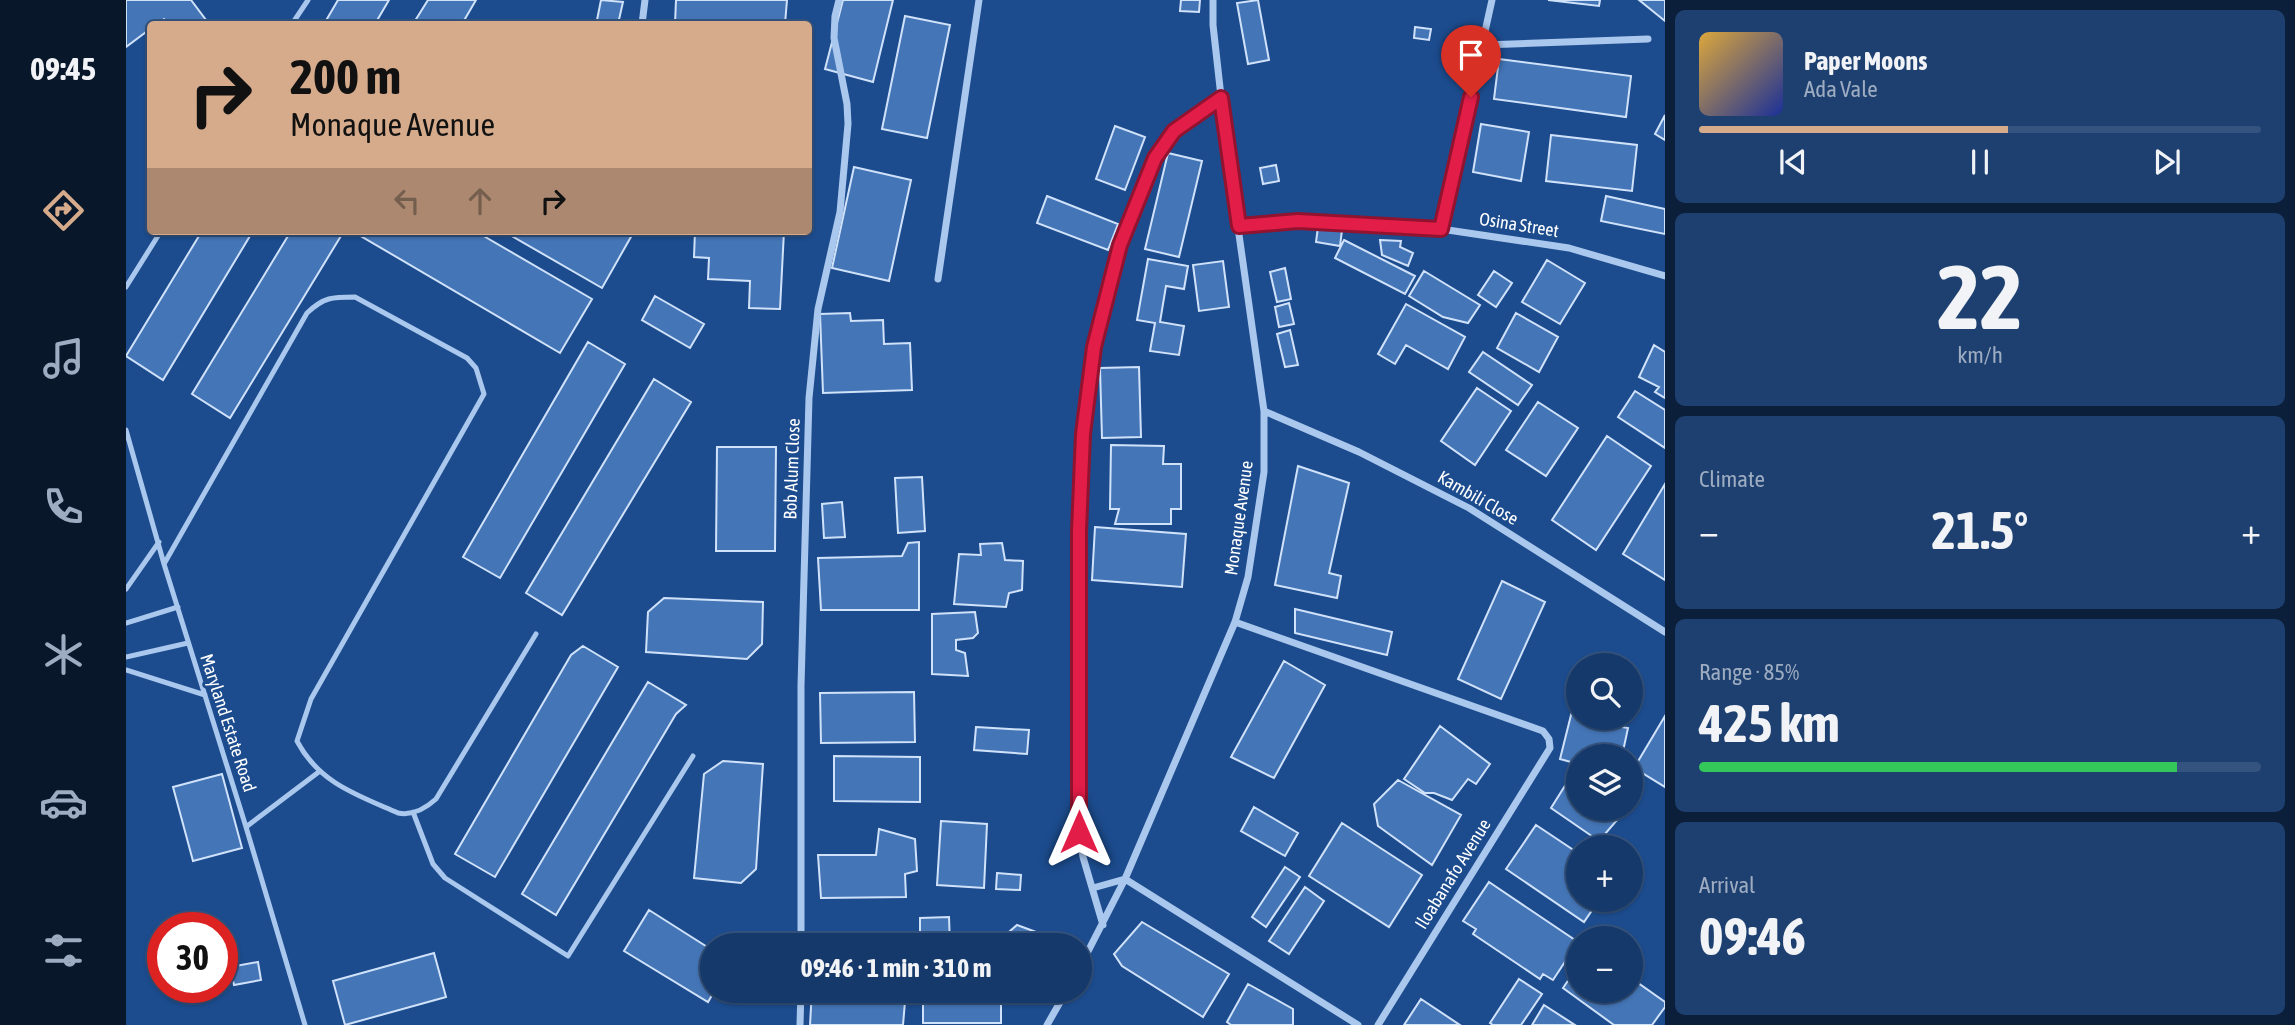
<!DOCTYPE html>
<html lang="en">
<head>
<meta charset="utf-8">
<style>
	:root { --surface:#15396a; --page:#1e4070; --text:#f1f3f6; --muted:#9dacc1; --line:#34537e; --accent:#d6ab8b }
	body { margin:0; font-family:"Asap Condensed",sans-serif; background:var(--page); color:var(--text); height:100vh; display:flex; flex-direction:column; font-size:26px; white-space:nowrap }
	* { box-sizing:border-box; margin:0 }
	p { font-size:23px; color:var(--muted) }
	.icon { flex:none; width:38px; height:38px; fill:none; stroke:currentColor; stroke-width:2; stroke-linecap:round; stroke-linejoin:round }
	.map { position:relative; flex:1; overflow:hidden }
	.side { display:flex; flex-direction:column; gap:10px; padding:10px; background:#0c1f3a; width:630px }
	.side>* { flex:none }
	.guide { position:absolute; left:21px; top:21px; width:665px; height:214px; border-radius:7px; box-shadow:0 2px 5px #0004,0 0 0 2px var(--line); background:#d6ab8b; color:#111; overflow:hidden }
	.fabs { position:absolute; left:1440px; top:653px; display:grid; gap:14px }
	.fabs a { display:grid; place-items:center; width:77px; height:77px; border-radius:50%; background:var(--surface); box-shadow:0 2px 5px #0004,0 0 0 2px var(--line); font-size:35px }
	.speed { position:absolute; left:21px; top:912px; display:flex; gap:14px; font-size:35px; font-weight:700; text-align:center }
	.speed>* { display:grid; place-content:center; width:91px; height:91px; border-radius:50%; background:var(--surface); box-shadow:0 2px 5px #0004,0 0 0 2px var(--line); line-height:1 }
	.speed .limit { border:10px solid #d22; background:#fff; color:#111 }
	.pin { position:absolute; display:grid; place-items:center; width:60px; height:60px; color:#fff; margin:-72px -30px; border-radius:50% 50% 50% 0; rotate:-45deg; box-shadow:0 0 7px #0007 }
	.pin .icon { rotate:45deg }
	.me { position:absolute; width:77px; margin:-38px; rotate:0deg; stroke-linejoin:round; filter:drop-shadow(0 0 5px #0008) }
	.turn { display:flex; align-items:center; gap:24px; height:147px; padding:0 28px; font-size:32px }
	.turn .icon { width:91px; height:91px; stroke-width:2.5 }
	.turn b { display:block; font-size:49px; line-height:60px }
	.lanes { display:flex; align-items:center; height:66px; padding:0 28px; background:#0003; justify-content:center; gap:35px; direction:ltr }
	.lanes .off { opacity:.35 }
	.big { font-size:52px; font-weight:700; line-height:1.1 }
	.side .widget { flex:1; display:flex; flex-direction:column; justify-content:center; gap:10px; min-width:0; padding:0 24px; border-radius:10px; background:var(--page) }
	.side .dial { align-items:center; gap:0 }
	.dial b { font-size:91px; line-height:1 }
	.song { display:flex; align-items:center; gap:21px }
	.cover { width:84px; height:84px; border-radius:10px; background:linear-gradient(135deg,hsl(40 70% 55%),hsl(230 70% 35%)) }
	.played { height:7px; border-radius:4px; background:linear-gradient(90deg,var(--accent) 55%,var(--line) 55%) }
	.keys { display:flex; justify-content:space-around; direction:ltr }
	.heat { display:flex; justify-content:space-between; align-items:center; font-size:38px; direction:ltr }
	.charge { height:10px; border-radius:5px; background:linear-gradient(90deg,#34c759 85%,var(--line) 0) }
	.trip { position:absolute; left:574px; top:933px; width:392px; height:70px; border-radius:35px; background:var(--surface); box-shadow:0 2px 5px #0004,0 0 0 2px var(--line); font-weight:700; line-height:70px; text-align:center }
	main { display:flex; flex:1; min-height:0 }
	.tabs { display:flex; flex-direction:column; width:126px; justify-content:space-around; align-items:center; background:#08172a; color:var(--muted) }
	.tabs .icon { width:49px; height:49px }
	.tabs .current { color:var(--accent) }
	.tabs b { font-size:32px; color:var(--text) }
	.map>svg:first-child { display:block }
	.building { fill:#4475b6; stroke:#d0e2fa; stroke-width:2 }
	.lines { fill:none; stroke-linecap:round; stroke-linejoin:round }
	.lane { stroke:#aac7ed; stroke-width:5 }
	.street { stroke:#aac7ed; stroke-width:7 }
	.route-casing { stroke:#92132f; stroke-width:18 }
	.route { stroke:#e11d48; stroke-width:12 }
	.labels { text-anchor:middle; stroke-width:6; stroke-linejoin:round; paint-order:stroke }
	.street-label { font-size:18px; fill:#fff; stroke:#1c4c8e }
</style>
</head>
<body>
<main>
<nav class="tabs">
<b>09:45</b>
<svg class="icon current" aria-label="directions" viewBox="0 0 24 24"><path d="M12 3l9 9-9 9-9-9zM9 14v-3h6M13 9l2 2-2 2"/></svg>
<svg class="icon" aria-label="music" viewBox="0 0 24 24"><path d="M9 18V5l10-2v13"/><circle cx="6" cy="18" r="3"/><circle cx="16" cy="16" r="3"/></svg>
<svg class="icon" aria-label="phone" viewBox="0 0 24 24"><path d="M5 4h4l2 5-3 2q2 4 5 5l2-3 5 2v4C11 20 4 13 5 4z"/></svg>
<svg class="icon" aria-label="climate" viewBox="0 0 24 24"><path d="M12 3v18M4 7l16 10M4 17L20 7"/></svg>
<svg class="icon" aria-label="car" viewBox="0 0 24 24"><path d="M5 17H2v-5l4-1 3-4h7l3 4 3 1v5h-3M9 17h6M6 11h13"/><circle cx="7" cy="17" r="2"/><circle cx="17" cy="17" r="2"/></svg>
<svg class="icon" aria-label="filters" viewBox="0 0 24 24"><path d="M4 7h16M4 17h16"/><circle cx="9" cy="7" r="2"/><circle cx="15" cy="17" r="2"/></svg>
</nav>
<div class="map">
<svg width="1539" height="1025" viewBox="0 0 1539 1025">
	<rect width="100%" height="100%" fill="#1c4c8e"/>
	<path class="building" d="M0,0H65L83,24H42L38,19L31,24H24V29L0,47Z
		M212,0H263L249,24H198Z
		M302,0H350L336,24H287Z
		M475,0L497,2L492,24L471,20Z
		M550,0H661L659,24H549Z
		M717,0H767L747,82L699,69Z
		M1055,0H1074L1073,12L1054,11Z
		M1132,0L1143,60L1122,64L1111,3Z
		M1422,0H1474L1473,6Z
		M1513,0H1539V21Z
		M779,16L824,25L801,138L756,129Z
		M1289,27L1305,29L1303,40L1288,38Z
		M1373,59L1505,76L1500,117L1368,99Z
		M1539,115V140L1529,134Z
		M1355,124L1403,132L1395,181L1347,172Z
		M989,126L1019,137L999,190L970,179Z
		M1425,135L1511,145L1506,191L1420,181Z
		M1042,153L1076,161L1053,257L1019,249Z
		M1150,165L1153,181L1137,184L1134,168Z
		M728,167L785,180L763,281L706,268Z
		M921,196L992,224L982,250L911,223Z
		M1480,196L1539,209V234L1475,221Z
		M1192,227L1216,230L1214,246L1190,242Z
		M76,231H127L37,380L0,356Z
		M165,231H218L104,418L66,394Z
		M235,231H349L466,299L434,353L233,235Z
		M377,231H499L506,235L476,288Z
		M569,231H658L654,309L623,308L624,281L582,279L583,258L568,257Z
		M1218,240L1289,276L1279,294L1209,258Z
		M1254,240L1275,241L1274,247L1287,253L1282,266L1256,255Z
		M1022,259L1062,266L1058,289L1040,286L1034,322L1058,326L1053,355L1024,351L1029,323L1011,320Z
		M1421,260L1459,283L1434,324L1396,302Z
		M1097,261L1103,307L1073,311L1067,265Z
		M1159,268L1165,299L1151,302L1144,272Z
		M1298,271L1354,305L1342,323L1317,317L1283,296Z
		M1368,271L1386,283L1370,307L1352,295Z
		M529,296L578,324L564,348L516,320Z
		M1163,303L1168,324L1153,327L1149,307Z
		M1280,304L1339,337L1322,369L1280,345L1269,364L1252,354Z
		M724,313L725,321L757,320L758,344L784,343L786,390L697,393L694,314Z
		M1390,313L1432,337L1413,372L1371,348Z
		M1164,330L1172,365L1159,367L1151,334Z
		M462,342L499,364L374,578L337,557Z
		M1528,345L1539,352V398L1529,392L1533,387L1513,377Z
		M1357,352L1406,385L1392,405L1343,372Z
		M1013,367L1015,437L976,438L974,368Z
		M528,379L565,402L436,615L400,593Z
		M1351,388L1385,411L1349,465L1315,441Z
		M1509,391L1539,410V448L1492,417Z
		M1412,402L1452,428L1420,476L1380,450Z
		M1481,436L1525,466L1470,550L1426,520Z
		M985,445L1038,446L1037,464H1055V509H1045V524H989L993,509H984Z
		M591,447H650L649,551H590Z
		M1172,466L1223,483L1203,573L1215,576L1211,598L1149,585Z
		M796,477L799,531L772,533L769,478Z
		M1539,484V580L1497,554Z
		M716,502L719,537L698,538L696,504Z
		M969,527L1060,534L1056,587L966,580Z
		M793,542V610H695L692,558L776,556L782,543Z
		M876,543L879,560L897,561L896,590L883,593L880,607L828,604L833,554L855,555L854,544Z
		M1376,581L1419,602L1375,699L1332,679Z
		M538,598L637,602L636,644L621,659L520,652L522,612Z
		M1169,609L1266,632L1261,655L1169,633Z
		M849,612L852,633L847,638L830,640V650L839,653L842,676L806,674V614Z
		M457,646L492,667L369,877L329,854L445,655Z
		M1158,661L1199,685L1148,778L1105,757Z
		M522,682L560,705L550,714L430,915L396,894Z
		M788,692L789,742L695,743L694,693Z
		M1447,707L1452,709V718H1491L1489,726L1502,728L1496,756H1452V764L1434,759Z
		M1539,716V787L1508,768Z
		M1314,726L1364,764L1350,784L1342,779L1326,800L1308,793H1299L1278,779Z
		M850,727L903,730L901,754L848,750Z
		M708,756L794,757V802L708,801Z
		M597,761L637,764L630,869L615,883L568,878L578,774Z
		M1447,773L1452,775V808H1495L1498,812L1473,841L1425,808Z
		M96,774L116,848L67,861L47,787Z
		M1272,780L1335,815L1306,865L1252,826L1248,804Z
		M1128,807L1172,833L1159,856L1115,831Z
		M815,821L861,824L858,888L811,885Z
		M1216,823L1296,875L1263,927L1183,876Z
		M1410,825L1452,853V900H1473L1458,922L1380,869Z
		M753,829L789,839L791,871L779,874L780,897L695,898L692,855H750Z
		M1159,867L1174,877L1140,927L1126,917Z
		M871,873L895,875L894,890L870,889Z
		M1363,882L1452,942L1427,980L1417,974L1414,979L1347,934L1350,929L1337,921Z
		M1179,887L1198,901L1163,954L1143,941Z
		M523,910L586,950V990H589L582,1002L498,951Z
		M823,917L824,945H794V918Z
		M1016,922L1103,974L1077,1017L996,966L988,954Z
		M891,925L910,932L908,945H843L876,938Z
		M308,953L320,997L219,1025L207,981Z
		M132,962L135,980L108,985L104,967Z
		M1452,966V990H1505V978L1539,1002V1007L1526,1025H1488L1437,988Z
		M1393,979L1416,994L1395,1025H1367L1364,1023Z
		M1122,984L1167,1009V1025H1105L1101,1022Z
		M686,990H780L777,1025H684Z
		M797,990H875V1023H797Z
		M1295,999L1334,1025H1278Z
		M1418,1005L1449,1025H1406Z"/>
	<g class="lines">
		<path class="lane" d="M166,24L182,0
			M0,287L35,231
			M0,430L38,564L120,827L179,1025
			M38,564L181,313C198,297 206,297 229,297L341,358L350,368L358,394L185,699L171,741C193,783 231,795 272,813C287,816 299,809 310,799L410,634
			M0,589L33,542
			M0,623L52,607
			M0,657L62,643
			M0,670L79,695
			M287,812L307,864L319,878L442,956L567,756
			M120,827L194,771"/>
		<path class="street" d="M516,24L519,0
			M1357,45L1522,39
			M1113,226L1172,221L1315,229L1443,248L1539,276
			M1315,229L1366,0
			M812,279L853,0
			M1138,411L1233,452L1343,508L1539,632
			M1109,622L1417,731L1423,739L1424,748L1252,1025
			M967,888L999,879L1232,1025
			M977,925L957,857L953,832V531L957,434L968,347L994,245L1029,158L1048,131L1095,98
			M675,945V686L683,398L692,309L714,212L722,124L721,104L708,38L709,16L713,0
			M954,967L999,879L1109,622L1122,577L1138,472V411L1101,150L1087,25V0
			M674,1025L675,990
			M921,1025L941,990"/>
	</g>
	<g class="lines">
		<defs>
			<path id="route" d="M953,832V531L957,434L968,347L994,245L1029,158L1048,131L1095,98L1113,226L1172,221L1315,229L1345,97"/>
		</defs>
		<use href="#route" class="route-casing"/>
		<use href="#route" class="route"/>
	</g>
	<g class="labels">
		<g class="street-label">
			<text transform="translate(1393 225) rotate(9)" y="6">Osina Street</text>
			<text transform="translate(666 469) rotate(-88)" y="6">Bob Alum Close</text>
			<text transform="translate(1352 498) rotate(30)" y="6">Kambili Close</text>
			<text transform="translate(1113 518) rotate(-82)" y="6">Monaque Avenue</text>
			<text transform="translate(102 723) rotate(72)" y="6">Maryland Estate Road</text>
			<text transform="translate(1327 874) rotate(-58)" y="6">Iloabanafo Avenue</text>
		</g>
	</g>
</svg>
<div class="fabs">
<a><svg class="icon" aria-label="search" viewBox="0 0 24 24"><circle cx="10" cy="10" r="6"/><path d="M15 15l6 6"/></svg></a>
<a><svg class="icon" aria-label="layers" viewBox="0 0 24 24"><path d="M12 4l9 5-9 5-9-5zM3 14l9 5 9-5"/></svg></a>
<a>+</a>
<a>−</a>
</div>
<div class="speed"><div class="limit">30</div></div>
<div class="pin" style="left:1345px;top:97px;background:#d93025"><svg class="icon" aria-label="arrive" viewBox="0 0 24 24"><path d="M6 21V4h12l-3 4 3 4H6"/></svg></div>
<svg class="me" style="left:953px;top:832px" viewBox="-20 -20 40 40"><path d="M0-17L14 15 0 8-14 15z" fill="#e11d48" stroke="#fff" stroke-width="4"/></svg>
<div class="trip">09:46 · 1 min · 310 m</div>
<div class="guide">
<div class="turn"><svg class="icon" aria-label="right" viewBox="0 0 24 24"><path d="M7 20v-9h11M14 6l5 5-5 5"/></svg><div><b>200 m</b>Monaque Avenue</div></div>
<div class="lanes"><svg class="icon off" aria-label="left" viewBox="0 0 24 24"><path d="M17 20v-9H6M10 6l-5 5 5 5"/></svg><svg class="icon off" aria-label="ahead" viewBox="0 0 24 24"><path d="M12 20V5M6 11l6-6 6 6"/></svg><svg class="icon" aria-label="right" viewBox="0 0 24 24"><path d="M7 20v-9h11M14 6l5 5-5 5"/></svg></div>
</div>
</div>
<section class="side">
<div class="widget">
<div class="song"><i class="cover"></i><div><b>Paper Moons</b><p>Ada Vale</p></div></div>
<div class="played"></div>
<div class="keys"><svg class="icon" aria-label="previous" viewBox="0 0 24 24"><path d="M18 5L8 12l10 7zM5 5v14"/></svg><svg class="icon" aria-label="pause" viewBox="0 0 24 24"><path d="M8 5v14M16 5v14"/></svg><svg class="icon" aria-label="next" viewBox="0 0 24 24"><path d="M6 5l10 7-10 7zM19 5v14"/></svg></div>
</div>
<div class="widget dial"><b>22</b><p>km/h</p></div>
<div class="widget"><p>Climate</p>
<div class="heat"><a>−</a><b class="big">21.5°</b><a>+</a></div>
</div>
<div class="widget"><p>Range · 85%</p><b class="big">425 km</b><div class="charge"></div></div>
<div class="widget"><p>Arrival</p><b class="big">09:46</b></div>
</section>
</main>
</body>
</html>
